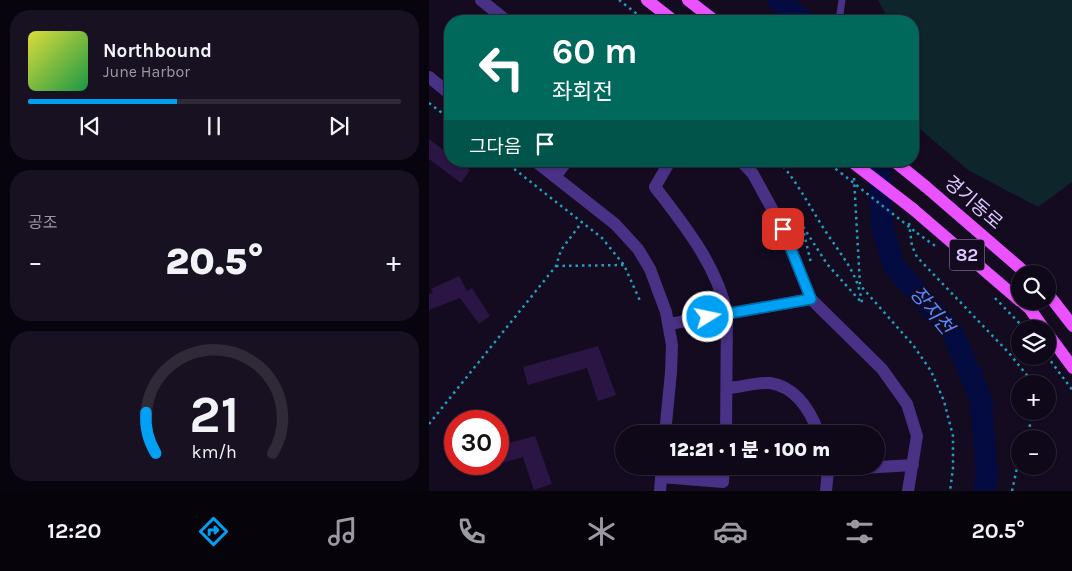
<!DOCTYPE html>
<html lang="ko">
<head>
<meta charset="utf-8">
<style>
	:root { --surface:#0f0819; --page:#181122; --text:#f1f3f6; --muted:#9b9aa2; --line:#2f2938; --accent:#00a0f5 }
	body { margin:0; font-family:Karla,"Noto Sans KR",sans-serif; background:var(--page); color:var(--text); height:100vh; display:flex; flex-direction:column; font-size:19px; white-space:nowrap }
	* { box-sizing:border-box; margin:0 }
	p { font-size:16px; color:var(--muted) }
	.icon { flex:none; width:28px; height:28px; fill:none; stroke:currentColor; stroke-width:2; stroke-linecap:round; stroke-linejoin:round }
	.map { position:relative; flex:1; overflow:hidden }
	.drawer { display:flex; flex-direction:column; gap:10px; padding:10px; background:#08040e; width:429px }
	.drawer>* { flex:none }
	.banner { position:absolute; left:15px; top:15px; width:475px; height:152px; border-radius:20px; box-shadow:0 1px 4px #0004,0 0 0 1px var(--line); background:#00695c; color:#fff; overflow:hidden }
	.controls { position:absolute; left:582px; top:265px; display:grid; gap:10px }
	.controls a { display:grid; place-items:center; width:45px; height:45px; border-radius:50%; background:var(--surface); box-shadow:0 1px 4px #0004,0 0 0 1px var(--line); font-size:25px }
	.speed { position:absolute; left:15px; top:410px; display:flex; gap:10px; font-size:25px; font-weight:700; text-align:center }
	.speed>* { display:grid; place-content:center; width:65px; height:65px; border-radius:50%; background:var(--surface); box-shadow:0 1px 4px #0004,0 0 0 1px var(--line); line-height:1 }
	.speed .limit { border:8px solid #d22; background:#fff; color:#111 }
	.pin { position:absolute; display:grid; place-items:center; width:42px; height:42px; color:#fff; margin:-21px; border-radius:10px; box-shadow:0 2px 8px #0006 }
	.me { position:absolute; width:55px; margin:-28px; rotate:80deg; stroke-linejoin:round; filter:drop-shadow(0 0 4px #0008) }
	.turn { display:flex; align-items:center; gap:18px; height:105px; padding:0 25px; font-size:22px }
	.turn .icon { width:65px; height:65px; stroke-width:2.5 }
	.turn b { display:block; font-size:35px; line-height:42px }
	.then { display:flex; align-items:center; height:48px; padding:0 25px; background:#0003; gap:10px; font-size:19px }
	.big { font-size:38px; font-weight:800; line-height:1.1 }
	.drawer .tile { flex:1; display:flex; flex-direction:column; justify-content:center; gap:8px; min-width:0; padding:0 18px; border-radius:20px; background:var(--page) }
	.drawer .dial { align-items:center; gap:0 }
	.dial svg { height:130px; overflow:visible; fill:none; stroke:var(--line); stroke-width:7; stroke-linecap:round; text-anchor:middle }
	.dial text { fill:var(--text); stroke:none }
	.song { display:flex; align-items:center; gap:15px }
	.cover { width:60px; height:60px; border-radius:8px; background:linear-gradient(135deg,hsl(60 70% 55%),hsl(140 70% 35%)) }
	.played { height:5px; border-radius:2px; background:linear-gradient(90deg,var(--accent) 40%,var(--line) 40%) }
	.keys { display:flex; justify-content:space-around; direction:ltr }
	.heat { display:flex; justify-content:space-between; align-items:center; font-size:28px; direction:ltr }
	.trip { position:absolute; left:186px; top:425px; width:270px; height:50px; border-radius:25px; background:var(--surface); box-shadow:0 1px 4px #0004,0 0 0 1px var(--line); font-weight:800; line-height:50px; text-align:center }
	.menu { display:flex; height:80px; justify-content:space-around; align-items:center; background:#06030a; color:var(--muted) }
	.menu .icon { width:35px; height:35px }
	.menu .current { color:var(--accent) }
	.menu b { font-size:22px; color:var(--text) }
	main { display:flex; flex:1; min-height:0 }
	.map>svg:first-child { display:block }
	.green { fill:#0d252b }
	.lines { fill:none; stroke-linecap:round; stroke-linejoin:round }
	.stream { stroke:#040b40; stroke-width:4 }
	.river { stroke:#040b40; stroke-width:22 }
	.building { fill:#2a1544 }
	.path { stroke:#219fbc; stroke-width:2.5; stroke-dasharray:2.5 4; stroke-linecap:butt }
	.lane { stroke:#493185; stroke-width:7 }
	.street { stroke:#493185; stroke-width:12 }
	.primary { stroke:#ea51ff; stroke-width:12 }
	.path-bridge { stroke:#219fbc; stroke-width:2.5; stroke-dasharray:2.5 4; stroke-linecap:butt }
	.primary-bridge { stroke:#ea51ff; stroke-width:12 }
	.route-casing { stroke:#00689f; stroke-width:12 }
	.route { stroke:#00a0f5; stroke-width:9 }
	.labels { text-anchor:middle; stroke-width:5; stroke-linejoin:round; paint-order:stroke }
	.shield { fill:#140b21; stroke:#a191bc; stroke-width:1 }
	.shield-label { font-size:18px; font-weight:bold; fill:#decaff }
	.street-label { font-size:19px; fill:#decaff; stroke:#140b21 }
	.water-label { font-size:20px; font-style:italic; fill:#5888ff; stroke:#140b21 }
</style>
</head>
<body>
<main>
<section class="drawer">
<div class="tile">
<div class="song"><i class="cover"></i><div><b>Northbound</b><p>June Harbor</p></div></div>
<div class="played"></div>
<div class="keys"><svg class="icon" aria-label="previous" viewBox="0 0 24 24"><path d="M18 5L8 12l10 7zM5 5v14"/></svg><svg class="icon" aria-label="pause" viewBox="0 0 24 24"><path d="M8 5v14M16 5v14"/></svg><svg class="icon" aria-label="next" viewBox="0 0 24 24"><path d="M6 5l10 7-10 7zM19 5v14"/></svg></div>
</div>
<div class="tile"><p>공조</p>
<div class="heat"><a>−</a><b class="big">20.5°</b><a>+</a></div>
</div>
<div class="tile dial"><svg viewBox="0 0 100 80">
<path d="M14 69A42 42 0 1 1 86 69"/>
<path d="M14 69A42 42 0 0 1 8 44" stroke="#00a0f5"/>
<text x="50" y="56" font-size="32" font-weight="700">21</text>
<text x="50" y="72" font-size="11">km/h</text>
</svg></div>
</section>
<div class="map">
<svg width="644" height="491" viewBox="0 0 644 491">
	<rect width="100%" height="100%" fill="#140b21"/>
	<path class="green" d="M449,0H643V182L609,207L539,170L484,123V21H460Z"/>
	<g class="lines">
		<path class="stream" d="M544,381L553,369"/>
		<path class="river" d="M349,0L375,21
			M450,161L453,227L465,266L524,333L552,400L558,478L555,491"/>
	</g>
	<path class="building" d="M0,139L21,155V161H30L41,170L32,183L0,159Z
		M30,276L38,291L43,288L61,316L50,324L31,298L0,310V294L4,293L2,289Z
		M169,346L187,395L169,401L158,368L99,385L94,367Z
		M106,436L123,484L105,490L94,457L35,474L32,464H69V446Z"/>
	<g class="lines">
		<path class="path" d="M190,0L217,21
			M0,103L21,119
			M75,161L173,238L195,265L212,303
			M350,161C368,182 380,205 395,229C411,254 429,272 433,303L398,264L373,225L382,263
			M396,161L412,173
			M425,178L431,285L484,345L502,371L515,401L524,436V468L521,491
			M480,223L483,246L488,257L580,353L605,384
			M488,233L509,248
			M127,266L195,265
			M566,298L596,329
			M618,356L644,391
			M0,424L127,266L132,250L153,222
			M596,439L606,411
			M583,491L591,454"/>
		<path class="lane" d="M410,21L413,0"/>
		<path class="street" d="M52,0L78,21
			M0,77L21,94
			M106,161L186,224L209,249L221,269L237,312L243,345L242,372L236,434
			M312,161L324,174L354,229L382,299L453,369L478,404L488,436L479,491
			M126,177L138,161
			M240,324L298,314C288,265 255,225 226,187L241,161
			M299,388C312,387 329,382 341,383C368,387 382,412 390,434
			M297,434L298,314L382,299
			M399,466V470L484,465
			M232,477L294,482L295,466
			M231,491L233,466
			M397,491L399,470"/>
		<path class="primary" d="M218,0L245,21
			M259,0L286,21
			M496,186L598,274
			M484,209L591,301
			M619,294L644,326
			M592,301L601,309L615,329
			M619,334L644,368"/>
		<path class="path-bridge" d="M412,173L488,233"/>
		<path class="primary-bridge" d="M422,161L484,209
			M465,161L496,186"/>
	</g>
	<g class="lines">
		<defs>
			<path id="route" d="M279,317L382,299L354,229"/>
		</defs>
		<use href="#route" class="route-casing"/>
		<use href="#route" class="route"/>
	</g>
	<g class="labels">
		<rect class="shield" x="520.5" y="239.5" width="35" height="31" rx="4"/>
		<g class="shield-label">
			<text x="538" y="261">82</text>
		</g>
		<g class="street-label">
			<text transform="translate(545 202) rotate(41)" y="7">경기동로</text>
		</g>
		<g class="water-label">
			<text transform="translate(503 310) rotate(50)" y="7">장지천</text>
		</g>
	</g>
</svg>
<div class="controls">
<a><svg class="icon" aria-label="search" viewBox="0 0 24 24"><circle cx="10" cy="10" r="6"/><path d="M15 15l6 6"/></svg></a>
<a><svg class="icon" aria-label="layers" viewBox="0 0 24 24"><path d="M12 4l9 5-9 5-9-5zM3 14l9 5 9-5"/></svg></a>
<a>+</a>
<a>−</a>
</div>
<div class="speed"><div class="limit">30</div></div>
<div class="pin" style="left:354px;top:229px;background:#d93025"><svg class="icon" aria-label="arrive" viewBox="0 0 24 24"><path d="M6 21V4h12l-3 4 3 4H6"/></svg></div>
<svg class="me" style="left:279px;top:317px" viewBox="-20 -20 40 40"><circle r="17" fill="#00a0f5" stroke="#fff" stroke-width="3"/><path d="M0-11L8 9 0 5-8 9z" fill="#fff"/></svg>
<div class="trip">12:21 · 1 분 · 100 m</div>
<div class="banner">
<div class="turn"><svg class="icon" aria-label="left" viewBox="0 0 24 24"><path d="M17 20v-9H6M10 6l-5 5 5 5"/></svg><div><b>60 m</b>좌회전</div></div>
<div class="then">그다음<svg class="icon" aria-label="arrive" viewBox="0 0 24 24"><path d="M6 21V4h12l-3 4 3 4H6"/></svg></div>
</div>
</div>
</main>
<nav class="menu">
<b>12:20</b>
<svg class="icon current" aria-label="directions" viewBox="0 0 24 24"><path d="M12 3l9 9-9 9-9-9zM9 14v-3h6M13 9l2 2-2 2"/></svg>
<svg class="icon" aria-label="music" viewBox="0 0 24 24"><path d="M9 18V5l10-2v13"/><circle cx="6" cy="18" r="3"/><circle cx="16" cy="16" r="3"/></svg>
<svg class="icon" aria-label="phone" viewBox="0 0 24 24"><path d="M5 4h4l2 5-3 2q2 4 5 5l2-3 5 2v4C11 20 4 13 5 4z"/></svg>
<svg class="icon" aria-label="climate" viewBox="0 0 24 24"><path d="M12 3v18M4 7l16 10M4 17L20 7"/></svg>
<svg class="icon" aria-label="car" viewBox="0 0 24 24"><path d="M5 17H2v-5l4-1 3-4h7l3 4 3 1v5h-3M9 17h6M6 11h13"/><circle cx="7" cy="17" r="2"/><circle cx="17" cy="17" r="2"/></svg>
<svg class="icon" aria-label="filters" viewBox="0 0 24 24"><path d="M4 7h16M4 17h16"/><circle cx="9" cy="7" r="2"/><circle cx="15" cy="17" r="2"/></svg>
<b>20.5°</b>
</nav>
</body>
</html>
